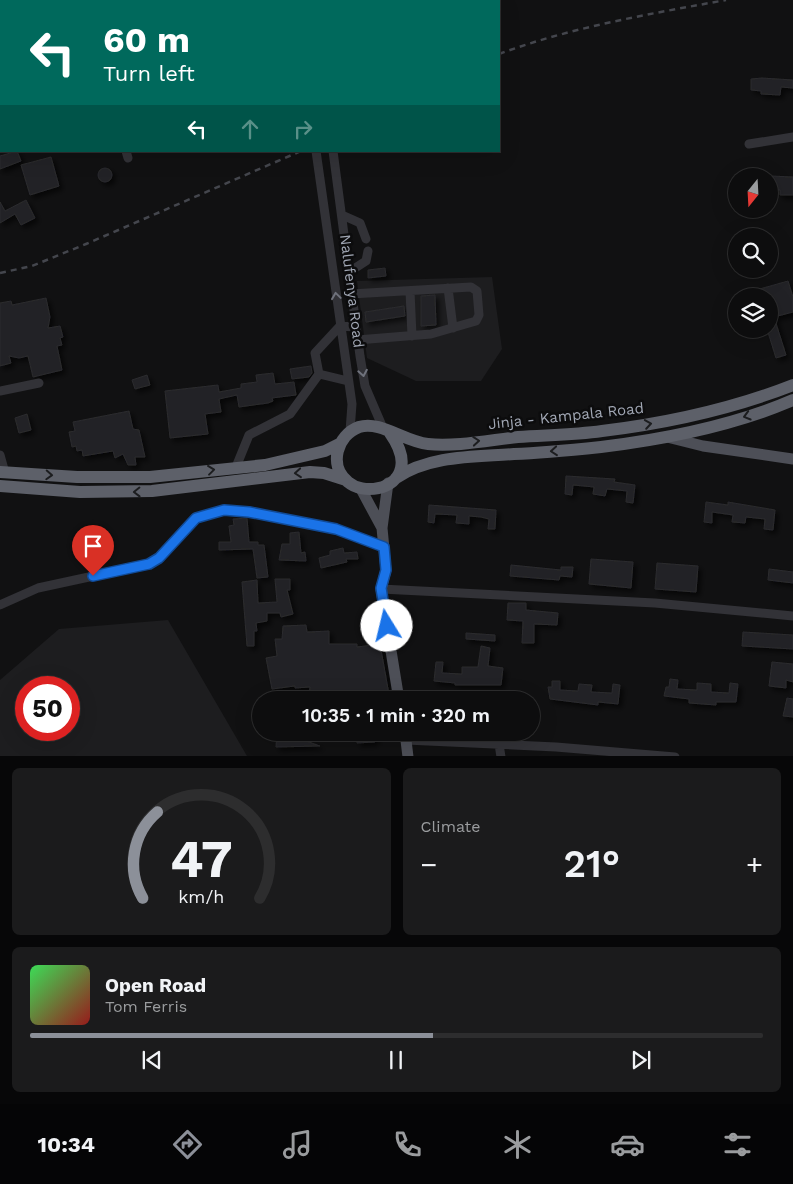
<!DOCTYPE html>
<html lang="en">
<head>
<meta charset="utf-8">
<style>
	:root { --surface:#0d0d0e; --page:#1b1b1c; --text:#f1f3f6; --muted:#9a9c9e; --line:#2d2d2e; --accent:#8c9099 }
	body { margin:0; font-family:"Work Sans",sans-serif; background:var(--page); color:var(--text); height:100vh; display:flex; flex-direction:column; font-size:19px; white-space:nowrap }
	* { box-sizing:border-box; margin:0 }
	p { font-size:16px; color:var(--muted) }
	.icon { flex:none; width:28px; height:28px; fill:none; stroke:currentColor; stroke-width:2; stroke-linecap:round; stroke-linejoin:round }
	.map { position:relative; height:756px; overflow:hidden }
	.side { display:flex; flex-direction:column; gap:12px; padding:12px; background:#070708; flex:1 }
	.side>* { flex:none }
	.top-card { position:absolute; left:0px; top:0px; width:500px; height:152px; box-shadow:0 5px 20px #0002,0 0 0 1px var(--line); background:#00695c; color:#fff; overflow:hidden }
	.needle { width:32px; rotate:198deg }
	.tools { position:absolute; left:728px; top:168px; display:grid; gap:10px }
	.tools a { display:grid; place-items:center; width:50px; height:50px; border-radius:50%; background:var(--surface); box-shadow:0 5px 20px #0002,0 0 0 1px var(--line); font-size:25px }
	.speed { position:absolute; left:15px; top:676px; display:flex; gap:10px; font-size:25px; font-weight:700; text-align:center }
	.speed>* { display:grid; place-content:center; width:65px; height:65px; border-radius:50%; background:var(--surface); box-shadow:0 5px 20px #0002,0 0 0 1px var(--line); line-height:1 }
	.speed .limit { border:8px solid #d22; background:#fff; color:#111 }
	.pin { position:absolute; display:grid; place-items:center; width:42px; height:42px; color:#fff; margin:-51px -21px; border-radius:50% 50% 50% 0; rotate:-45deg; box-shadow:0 0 5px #0007 }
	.pin .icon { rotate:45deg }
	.me { position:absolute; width:55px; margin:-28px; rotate:351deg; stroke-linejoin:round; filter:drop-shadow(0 0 4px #0008) }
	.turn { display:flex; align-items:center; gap:18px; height:105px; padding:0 20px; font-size:22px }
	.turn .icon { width:65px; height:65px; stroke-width:2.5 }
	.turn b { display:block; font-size:35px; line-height:42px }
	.lanes { display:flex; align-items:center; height:48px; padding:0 20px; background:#0003; justify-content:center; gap:25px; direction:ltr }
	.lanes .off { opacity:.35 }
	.big { font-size:38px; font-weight:600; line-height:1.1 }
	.side .widget { flex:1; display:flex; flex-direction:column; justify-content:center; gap:8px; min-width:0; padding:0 18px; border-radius:8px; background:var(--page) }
	.side .dial { align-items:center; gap:0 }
	.dial svg { height:130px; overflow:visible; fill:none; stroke:var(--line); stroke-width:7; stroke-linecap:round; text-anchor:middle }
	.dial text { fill:var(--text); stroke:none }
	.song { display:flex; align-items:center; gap:15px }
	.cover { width:60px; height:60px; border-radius:8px; background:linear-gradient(135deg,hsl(130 70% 55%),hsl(0 70% 35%)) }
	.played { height:5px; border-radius:2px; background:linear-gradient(90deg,var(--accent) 55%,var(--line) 55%) }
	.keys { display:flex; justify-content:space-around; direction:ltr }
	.heat { display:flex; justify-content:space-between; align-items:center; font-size:28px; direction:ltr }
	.side .tiles { flex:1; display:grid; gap:12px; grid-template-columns:1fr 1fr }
	.widget:last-child { grid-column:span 2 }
	.trip { position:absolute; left:252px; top:691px; width:288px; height:50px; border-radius:25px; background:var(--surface); box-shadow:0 5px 20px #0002,0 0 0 1px var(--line); font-weight:600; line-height:50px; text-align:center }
	.tabs { display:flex; height:80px; justify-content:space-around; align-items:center; background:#050506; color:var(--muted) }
	.tabs .icon { width:35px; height:35px }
	.tabs .on { color:var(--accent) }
	.tabs b { font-size:22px; color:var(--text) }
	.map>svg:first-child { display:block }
	.built { fill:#1d1d1f; fill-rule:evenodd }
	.building { fill:#242426; stroke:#2b2b2e; filter:url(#shadow) }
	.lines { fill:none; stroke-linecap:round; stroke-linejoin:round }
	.minor { stroke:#323237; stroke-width:9 }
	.major { stroke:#4d4f57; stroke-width:11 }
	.highway { stroke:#5d6069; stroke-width:12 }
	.rail { stroke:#44464d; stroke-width:2.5; stroke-dasharray:6 5; stroke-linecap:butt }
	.oneway { stroke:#6f727c }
	.oneway2 { stroke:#1c1d1f }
	.route-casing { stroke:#114b97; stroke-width:12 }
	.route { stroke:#1a73e8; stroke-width:9 }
	.labels { text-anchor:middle; stroke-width:5; stroke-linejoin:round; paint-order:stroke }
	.street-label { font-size:15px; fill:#a1a7b4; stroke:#0c0c0d }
</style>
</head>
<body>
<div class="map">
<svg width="793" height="757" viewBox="0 0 793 757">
	<defs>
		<filter id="shadow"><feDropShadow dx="3.5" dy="3.5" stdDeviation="2.5" flood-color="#0009"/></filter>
	</defs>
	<rect width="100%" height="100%" fill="#111112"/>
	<path class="built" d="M492,277L502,349L481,381H416L367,358L357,281Z
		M168,620L247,756H0V680L59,629ZM26,688H69V730H26Z"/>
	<path class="building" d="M762,78L793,80V88L781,87L780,95L761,94V91L751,90V79Z
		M17,151L21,161L0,169V156Z
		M51,157L59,186L30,195L21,165Z
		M98 175a7 7 0 1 1 14 0a7 7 0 1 1-14 0Z
		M771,176L793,177V195H780V190H770Z
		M26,200L35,218L21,225L15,214L0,223V202L5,211Z
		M385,268L386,276L368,278V270Z
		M788,281L793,297V312L774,317L786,355L776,358L767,329H769V296H742V294Z
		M435,295L436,325L421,326V296Z
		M46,298L50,317L48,328L60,326L63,337L60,338L62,345L57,346L62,370L33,377L28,356L19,358L9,356L11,363L0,366V303L11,301L12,305Z
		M404,306L405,316L366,322L365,312Z
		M311,366L312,373L309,377L292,379L290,369Z
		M273,373L275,384L294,382L296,395L272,398L273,401L268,403L239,407L237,395L219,399L221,412L205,414L208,434L170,438L165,391L218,385L219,392L241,388V384L257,382L256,375Z
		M147,375L150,385L135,389L132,380Z
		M129,411L133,429L139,430L145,457H135L136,465H128L123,454L115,458L113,451L83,456L82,450L77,451L76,446L72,447L69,432L75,431L73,422Z
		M27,414L31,430L19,433L15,418Z
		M566,476L615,479L614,482L635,485L633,503L626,502L627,491L607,489L605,496L593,494L594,487L573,485L572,495L565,494Z
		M706,502L728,505V502L775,510L773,530L764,529L765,519L746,517L745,523L732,522L733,515L712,512V523L704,522Z
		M429,505L496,510L495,529H488L489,519L481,517L469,516V524L456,523L457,515L435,514L434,523L428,522Z
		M247,518L249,542H258V545H264L268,577L257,578L253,549L219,550V542H231L229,526L234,525L233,519Z
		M299,532L301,553L305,552L306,561L279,560L282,544H290V533Z
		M343,548L344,553L357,552L358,559H346L347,562L321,568L319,558L330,555V551Z
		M591,559L633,562L631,588L589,584Z
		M657,563L698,566L696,592L655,589Z
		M511,565L561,570V567H573L572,577L560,576L559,580L510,576Z
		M769,569L793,572V583L768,580Z
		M275,579H290V590H287L293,614L281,617L280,613H267V621L256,623L257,631H254V646H247L242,582L257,580L258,603L277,602Z
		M508,603H526V610L558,613L557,625L534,624V643H522L523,621L507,620Z
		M306,625L307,632L329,631V644H357V647L380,644L390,700H338L309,696L310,687L295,688V686L272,689L266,658L277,656L275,639H282L283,626Z
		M743,632L793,635V649L742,646Z
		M466,633L495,635V641L466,639Z
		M481,646L490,648L488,666L503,668L501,685H455V683L434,681L436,662H443L442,673L462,674V667H478Z
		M772,662L793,664V682L786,680V688L769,686Z
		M670,679L678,680L677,689L697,690V683L711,684V692L729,693L730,683L738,684L736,702H716V705L689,703V699L664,696L666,687H669Z
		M552,681H560V690L578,691L579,684L592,685L591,692L612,693L613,684L620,685L618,704L598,702V705L550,699L548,687H552Z
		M787,698L793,699V717L783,716Z
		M277,732H296L295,737L320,746L276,747Z
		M357,732H375V742L357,743Z"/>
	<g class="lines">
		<path class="minor" d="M182,0V1
			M294,0V1
			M314,0L315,1
			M0,88L1,87
			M749,144L793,137
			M126,151L128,158
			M316,151L352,404L350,431
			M333,151L360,356L365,386L383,428
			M342,215L360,223L366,239
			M349,272L366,261L368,251
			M448,288L453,328
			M410,291L412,336
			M351,294L471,287L477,291L479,315L476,321L431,334L357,340
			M348,381L319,374L315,353L340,326L355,327
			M0,391L39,383
			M0,455L5,473
			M236,467L249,435L290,414L319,374
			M381,589L655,603L793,616
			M0,605L38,588L149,564L159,558L196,518L224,510L249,512L337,529L384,547
			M406,740L556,747L675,757
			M499,744L501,757"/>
		<path class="major" d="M667,437L703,446L793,459
			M388,483L382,528L386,570L381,589L399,700
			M361,489L382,528
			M405,732L408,757"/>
		<path class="highway" d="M390,433C397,443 404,455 401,468C396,490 363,495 348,482C328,466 337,435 359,427C380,420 405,442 428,444C455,447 490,440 518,437C546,435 574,435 602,431C667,423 732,409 793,385
			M0,472L77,477H150L265,465L325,451L339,444
			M396,478C430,455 475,457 514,454C543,453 572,450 601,447C666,439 733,426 793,400
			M0,486L80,492L152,491L310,472L324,473L346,480"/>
		<path class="rail" d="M499,54C572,27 649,14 726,0
			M0,273L32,266L86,244L301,151"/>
	</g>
	<defs><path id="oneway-chevron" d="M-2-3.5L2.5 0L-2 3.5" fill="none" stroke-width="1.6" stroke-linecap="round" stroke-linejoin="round" transform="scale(1.25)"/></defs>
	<g class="oneway">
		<use href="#oneway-chevron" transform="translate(336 296) rotate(-98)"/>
		<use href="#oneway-chevron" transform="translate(363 373) rotate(80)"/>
	</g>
	<g class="oneway2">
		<use href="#oneway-chevron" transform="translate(747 416) rotate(164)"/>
		<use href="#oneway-chevron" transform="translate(648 424) rotate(-9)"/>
		<use href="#oneway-chevron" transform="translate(476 441) rotate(-5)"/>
		<use href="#oneway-chevron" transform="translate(554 451) rotate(175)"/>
		<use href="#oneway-chevron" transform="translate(211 470) rotate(-7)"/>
		<use href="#oneway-chevron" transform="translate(298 473) rotate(175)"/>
		<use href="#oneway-chevron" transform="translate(49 475) rotate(3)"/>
		<use href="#oneway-chevron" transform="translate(137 492) rotate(179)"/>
	</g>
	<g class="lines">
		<defs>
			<path id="route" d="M93,576L149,564L159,558L196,518L224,510L249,512L336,529L384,547L386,570L381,588L387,626"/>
		</defs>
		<use href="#route" class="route-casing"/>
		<use href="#route" class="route"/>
	</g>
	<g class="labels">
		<g class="street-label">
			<text transform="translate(352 291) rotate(83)" y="5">Nalufenya Road</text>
			<text transform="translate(566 416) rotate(-6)" y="5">Jinja - Kampala Road</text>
		</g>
	</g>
</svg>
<div class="tools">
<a><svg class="needle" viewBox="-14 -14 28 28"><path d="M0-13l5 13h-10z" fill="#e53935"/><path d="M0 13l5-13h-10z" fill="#9a9c9e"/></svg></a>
<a><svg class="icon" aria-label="search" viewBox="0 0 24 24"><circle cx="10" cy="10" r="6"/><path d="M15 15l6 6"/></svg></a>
<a><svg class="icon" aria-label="layers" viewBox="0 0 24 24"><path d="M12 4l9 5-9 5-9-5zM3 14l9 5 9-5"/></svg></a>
</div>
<div class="speed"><div class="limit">50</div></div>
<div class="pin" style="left:93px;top:576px;background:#d93025"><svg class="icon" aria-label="arrive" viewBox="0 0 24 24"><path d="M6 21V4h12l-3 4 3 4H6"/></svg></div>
<svg class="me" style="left:387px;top:626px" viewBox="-20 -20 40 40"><circle r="19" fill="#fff"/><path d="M0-13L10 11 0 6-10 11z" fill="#1a73e8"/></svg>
<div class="trip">10:35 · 1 min · 320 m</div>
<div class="top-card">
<div class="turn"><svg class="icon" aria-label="left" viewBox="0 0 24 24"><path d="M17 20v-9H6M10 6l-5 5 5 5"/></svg><div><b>60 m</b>Turn left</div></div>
<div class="lanes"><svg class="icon" aria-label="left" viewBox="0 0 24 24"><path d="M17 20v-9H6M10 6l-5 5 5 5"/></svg><svg class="icon off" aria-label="ahead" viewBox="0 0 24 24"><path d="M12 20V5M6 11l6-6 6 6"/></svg><svg class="icon off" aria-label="right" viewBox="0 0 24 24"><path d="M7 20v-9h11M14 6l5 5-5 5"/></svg></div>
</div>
</div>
<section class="side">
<div class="tiles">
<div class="widget dial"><svg viewBox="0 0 100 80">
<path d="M14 69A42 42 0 1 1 86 69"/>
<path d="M14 69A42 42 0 0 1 23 16" stroke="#8c9099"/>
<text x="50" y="56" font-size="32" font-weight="700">47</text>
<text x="50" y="72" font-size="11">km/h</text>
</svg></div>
<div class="widget"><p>Climate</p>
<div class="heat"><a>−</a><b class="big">21°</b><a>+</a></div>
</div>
<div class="widget">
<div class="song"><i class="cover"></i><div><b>Open Road</b><p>Tom Ferris</p></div></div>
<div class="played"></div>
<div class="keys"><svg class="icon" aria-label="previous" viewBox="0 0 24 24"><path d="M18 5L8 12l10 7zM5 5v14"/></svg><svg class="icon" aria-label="pause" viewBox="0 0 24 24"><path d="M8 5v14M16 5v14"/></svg><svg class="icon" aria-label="next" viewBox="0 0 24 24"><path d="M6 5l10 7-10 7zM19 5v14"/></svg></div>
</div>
</div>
</section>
<nav class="tabs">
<b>10:34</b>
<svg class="icon on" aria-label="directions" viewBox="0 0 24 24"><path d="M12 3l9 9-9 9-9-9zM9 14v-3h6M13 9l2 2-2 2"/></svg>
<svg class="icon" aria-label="music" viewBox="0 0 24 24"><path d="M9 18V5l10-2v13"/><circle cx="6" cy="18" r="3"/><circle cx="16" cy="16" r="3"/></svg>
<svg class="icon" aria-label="phone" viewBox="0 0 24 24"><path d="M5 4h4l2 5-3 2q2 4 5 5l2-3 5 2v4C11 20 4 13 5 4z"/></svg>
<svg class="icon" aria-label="climate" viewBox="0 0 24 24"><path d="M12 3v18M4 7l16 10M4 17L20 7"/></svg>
<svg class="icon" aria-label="car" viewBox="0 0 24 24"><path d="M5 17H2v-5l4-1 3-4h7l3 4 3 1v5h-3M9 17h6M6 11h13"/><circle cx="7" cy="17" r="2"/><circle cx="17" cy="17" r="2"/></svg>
<svg class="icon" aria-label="filters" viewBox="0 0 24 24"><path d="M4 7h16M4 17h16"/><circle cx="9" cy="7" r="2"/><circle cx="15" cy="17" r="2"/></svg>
</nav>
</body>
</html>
